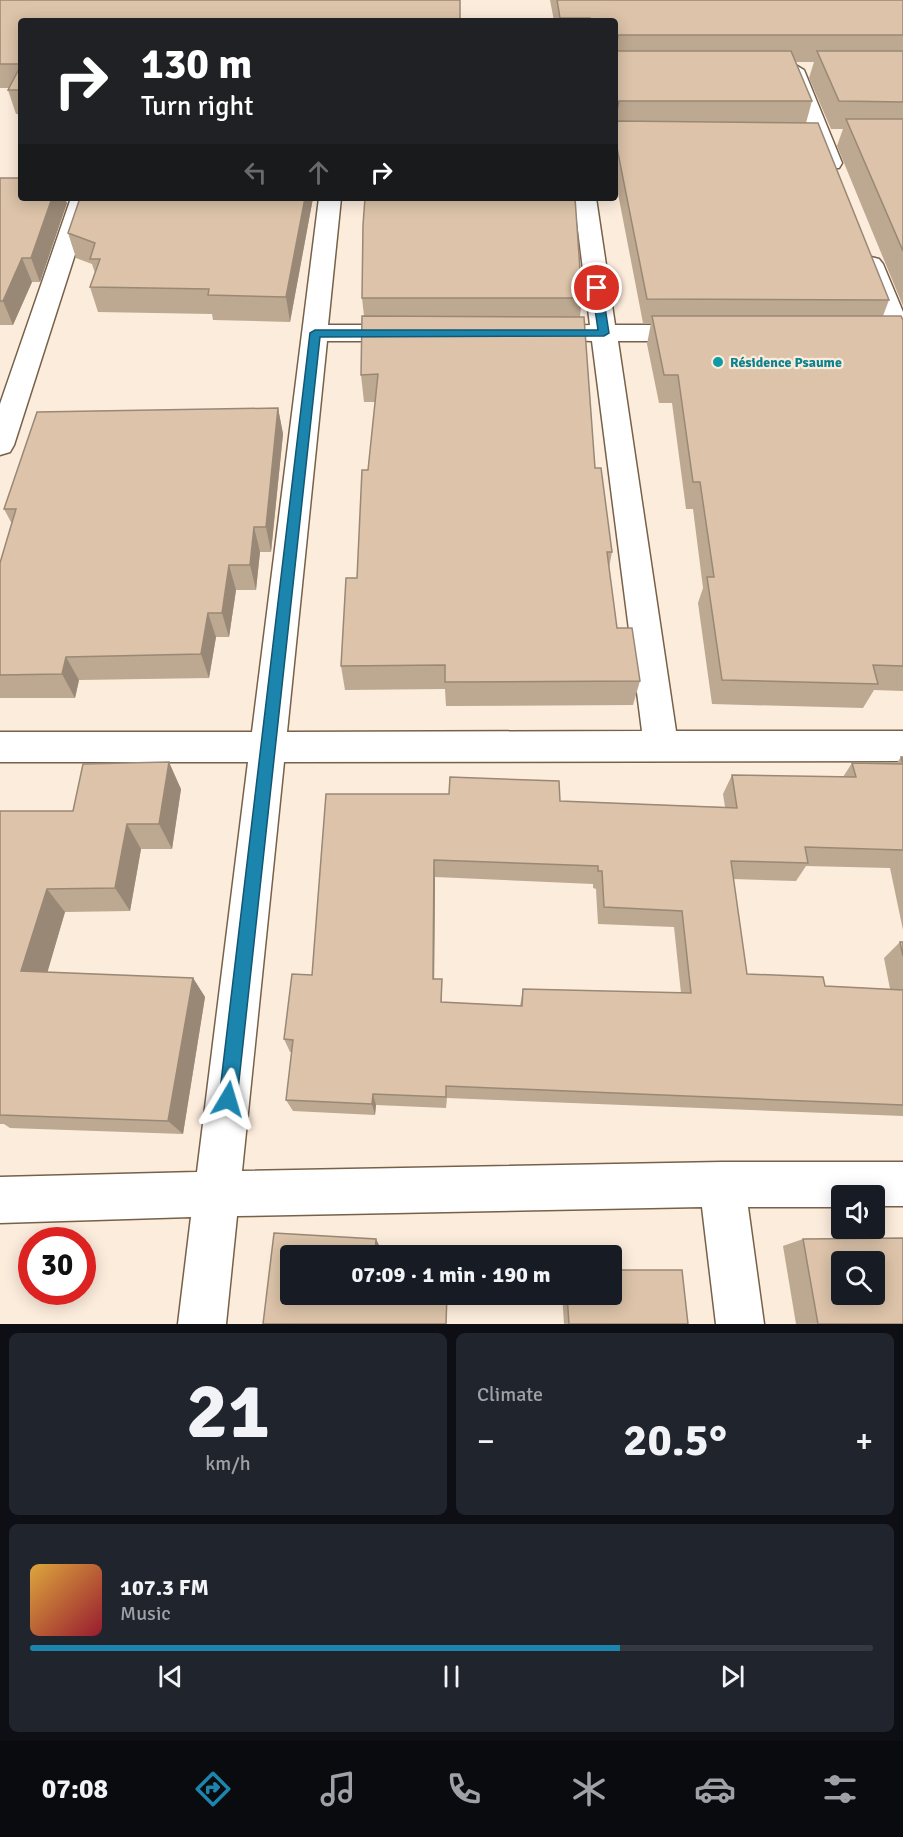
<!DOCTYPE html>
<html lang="en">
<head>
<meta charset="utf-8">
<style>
	:root { --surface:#171b24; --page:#20242c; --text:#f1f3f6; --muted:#9ea1a6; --line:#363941; --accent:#1c85ae }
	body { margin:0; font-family:Signika,sans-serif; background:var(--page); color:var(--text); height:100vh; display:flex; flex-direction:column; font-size:22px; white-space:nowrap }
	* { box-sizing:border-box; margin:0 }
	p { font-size:20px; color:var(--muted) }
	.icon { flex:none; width:33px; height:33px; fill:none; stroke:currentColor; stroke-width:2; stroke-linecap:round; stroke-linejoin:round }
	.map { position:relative; height:1324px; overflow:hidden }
	.panel { display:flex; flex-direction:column; gap:9px; padding:9px; background:#0d0f14; flex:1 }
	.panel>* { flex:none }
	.hud { position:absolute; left:18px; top:18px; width:600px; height:183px; border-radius:6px; box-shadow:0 3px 15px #0003; background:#202124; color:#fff; overflow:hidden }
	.fabs { position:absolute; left:831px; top:1185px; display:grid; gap:12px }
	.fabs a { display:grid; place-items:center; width:54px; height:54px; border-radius:6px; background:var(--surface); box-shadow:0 3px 15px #0003; font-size:30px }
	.speed { position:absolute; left:18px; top:1227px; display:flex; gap:12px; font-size:30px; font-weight:700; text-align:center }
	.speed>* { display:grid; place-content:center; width:78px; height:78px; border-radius:50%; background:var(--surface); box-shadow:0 3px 15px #0003; line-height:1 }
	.speed .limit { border:9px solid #d22; background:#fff; color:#111 }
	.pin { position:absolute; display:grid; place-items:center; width:51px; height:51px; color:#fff; margin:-26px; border:3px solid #fff; border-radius:50%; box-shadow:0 2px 6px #0007 }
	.me { position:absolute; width:66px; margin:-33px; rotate:7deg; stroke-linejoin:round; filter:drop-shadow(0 0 4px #0008) }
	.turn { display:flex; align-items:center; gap:21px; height:126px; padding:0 24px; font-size:27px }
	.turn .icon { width:78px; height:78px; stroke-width:2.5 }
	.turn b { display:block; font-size:42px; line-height:51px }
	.lanes { display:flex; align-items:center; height:57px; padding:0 24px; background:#0003; justify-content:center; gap:30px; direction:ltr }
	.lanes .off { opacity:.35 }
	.big { font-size:45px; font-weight:800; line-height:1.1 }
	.panel .tile { flex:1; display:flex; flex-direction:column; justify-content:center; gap:9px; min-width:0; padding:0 21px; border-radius:9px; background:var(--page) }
	.panel .dial { align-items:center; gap:0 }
	.dial b { font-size:78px; line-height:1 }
	.song { display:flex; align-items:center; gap:18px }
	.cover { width:72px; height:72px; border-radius:9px; background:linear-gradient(135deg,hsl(40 70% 55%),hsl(350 70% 35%)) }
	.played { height:6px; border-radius:3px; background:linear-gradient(90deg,var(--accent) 70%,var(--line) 70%) }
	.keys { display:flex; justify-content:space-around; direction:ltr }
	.heat { display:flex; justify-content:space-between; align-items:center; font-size:33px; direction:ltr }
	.panel .tiles { flex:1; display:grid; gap:9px; grid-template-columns:1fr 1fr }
	.tile:last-child { grid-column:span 2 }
	.trip { position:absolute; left:280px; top:1245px; width:342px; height:60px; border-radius:6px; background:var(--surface); box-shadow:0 3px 15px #0003; font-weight:800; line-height:60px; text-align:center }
	.tab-bar { display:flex; height:96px; justify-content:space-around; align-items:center; background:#090b0e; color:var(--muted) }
	.tab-bar .icon { width:42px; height:42px }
	.tab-bar .on { color:var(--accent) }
	.tab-bar b { font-size:27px; color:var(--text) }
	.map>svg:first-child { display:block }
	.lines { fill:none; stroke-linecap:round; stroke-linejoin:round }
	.minor-casing { stroke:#776149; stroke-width:3 }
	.minor { fill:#fff; fill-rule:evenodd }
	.wall { fill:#bda891; fill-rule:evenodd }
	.shaded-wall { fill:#9a8876 }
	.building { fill:#dcc3a9; stroke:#9a8876; stroke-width:1.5; fill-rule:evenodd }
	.route { fill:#1c85ae; stroke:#125671; stroke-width:1.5 }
	.culture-dot { fill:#0f9aa8; stroke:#fcecdc; stroke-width:2 }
	.labels { text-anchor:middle; stroke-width:4.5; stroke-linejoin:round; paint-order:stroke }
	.far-culture-label { font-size:14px; font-weight:bold; fill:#0d838f; stroke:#fcecdc; text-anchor:start }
</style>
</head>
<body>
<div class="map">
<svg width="903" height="1324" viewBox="0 0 903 1324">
	<rect width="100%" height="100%" fill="#fcecdc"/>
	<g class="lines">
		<defs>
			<path id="minor" d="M794,64L804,70L842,163L839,168H823L820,163L784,70Z
				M71,198H93L14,445L10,452L0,455V404Z
				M319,198H341L328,325H405L414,327L418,333L414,339L405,341H327L287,732L642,731L592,341L532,339L528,333L532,327L590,325L574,198H596L615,325H693L702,327L706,333L702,339L693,341H618L676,731H903V761L284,762L242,1171L722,1162H903V1206H874V1196H842V1207H748L764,1324H716L702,1207L237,1216L226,1324H178L191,1217L0,1223V1177L197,1172L248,762H0V732H252Z
				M871,257L879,259L883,264L903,312V351L894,349L890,343L859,264L863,259Z"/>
		</defs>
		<use href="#minor" class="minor-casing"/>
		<use href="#minor" class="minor"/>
	</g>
	<path class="wall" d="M0,0L21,21V114H16L8,90L9,88H0Z
		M550,0H903V306L837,146L843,129H831L809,78L814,62H796L812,101L806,123L889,300L883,316L903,320V691L874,690L863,708L712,704L698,603L703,588L693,509H686L672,403H659L647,344L651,323H643L615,178V21H554Z
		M0,178L67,203L40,282H32L13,325H0Z
		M80,198H313L290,322L213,320L212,314L98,312L90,287L95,273L92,264L76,258L68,233Z
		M362,298H582L580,317L595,468L612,552L609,568L617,628L640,681L633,705L446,706L445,689L345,690L341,666L357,578L375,402H364L361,375L364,316Z
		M278,408L283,434L271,552H260L256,590H236L229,637H216L209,678L79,680L75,698H0V563L12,524L4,509Z
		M901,757H903V930L890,868L806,866L796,881L733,879L747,974L825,986L890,989L884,958L900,942H903V1116L447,1098L446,1108L376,1105L375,1115L293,1111L286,1100L292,1052H290L284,1039L312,975L326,794L560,801L725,807L723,794L732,775L843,777L852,763L896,764ZM435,877L593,884V888L596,889L598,924L674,927L681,993L523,989L520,1006L442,1002V979H434Z
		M181,789L172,849H141L130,911L65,912L47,972L193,978L205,997L183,1134L10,1128L4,1124H0V811H73Z
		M803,1239L903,1324H796L783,1246Z
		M562,1294H612L688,1324H564Z"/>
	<path class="shaded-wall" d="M52,198H65L67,203L40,282L31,258Z
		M305,198H313L290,322L286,297Z
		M22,258L32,282L13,325L3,301Z
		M278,408L283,434L271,552L266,527Z
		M254,527L260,552L256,590L250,565Z
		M229,565L236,590L229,637L222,613Z
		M208,613L216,637L209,678L201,654Z
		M66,657L79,680L75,698L62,674Z
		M169,762L181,789L172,849L159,824Z
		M127,824L141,849L130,911L115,888Z
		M434,860L435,877L434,994L433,979Z
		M47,889L65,912L42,991L21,971Z
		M193,978L205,997L183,1134L168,1121Z
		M373,1094L376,1105L375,1115L372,1104Z
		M376,1239L380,1247V1256H375Z"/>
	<path class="building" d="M0,0H460V21H21V64H0Z
		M557,0H903V35H618L616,49L618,51H791L812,101H619L616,115L615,110V21H591L590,18H560Z
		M817,51H903V102L839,101Z
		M21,65V90H8Z
		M846,119H903V251Z
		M615,121L818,123L889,300L647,299L615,138Z
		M0,178H21V198H52L31,258H22L3,301H0Z
		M80,198H305L286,297L208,295L209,289L90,287L100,259H90L95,243L68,233Z
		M365,198H575L582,298H362L363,225Z
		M362,316L584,317L595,468H601L612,552H607L617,628H632L640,681L445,682V665L341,666L346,578H357L362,470H368L378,374L361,375Z
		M652,316H901L903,320V666L873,665L878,684L722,680L707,577H714L700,482H693L678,375H664Z
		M278,408L266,527H254L250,565H229L222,613H208L201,654L66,657L62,674L0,675V563L16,509H4L37,412Z
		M901,757H903V850L805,847L808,863L731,861L747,974L823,977L825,986L903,990V1105L446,1086V1097L373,1094L372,1104L286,1100L293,1040L284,1039L292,974L312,975L326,794H449L450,777L559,781L560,801L737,808L732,775L856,777L852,763L903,764ZM434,860L598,866V871H602L604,907L682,911L691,993L523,989L522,1006L441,1002L442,979H433Z
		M169,762L159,824H127L115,888L47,889L21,971L193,978L168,1121L0,1115V811H73L83,764Z
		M900,942H903V956Z
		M274,1233L376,1239L375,1256H291V1294H447L446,1324H263Z
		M903,1238V1324H818L803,1239ZM842,1262H874V1294H842Z
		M612,1270H682L688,1324H569L567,1294H612Z"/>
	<path class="route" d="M597,285L602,288L609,333L604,336L320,337L237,1099L234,1105L228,1108L221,1105L219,1099L310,333L315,330H598L592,288Z"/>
	<circle class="culture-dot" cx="718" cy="362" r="6"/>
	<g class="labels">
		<g class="far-culture-label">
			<text x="730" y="367">Résidence Psaume</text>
		</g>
	</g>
</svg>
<div class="fabs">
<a><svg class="icon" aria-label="sound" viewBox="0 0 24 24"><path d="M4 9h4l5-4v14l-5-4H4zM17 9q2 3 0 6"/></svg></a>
<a><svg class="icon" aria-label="search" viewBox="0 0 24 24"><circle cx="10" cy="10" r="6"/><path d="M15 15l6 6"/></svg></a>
</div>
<div class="speed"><div class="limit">30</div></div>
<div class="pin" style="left:597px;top:288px;background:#d93025"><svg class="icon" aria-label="arrive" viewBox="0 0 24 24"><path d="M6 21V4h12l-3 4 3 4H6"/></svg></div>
<svg class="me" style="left:228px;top:1099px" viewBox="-20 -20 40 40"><path d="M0-17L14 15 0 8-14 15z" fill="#1c85ae" stroke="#fff" stroke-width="4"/></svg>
<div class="trip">07:09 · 1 min · 190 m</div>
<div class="hud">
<div class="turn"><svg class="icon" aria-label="right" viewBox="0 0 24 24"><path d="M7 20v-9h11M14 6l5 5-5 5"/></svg><div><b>130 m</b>Turn right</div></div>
<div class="lanes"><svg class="icon off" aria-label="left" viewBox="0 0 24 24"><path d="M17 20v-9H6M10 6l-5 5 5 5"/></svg><svg class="icon off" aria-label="ahead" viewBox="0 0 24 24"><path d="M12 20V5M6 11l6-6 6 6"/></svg><svg class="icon" aria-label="right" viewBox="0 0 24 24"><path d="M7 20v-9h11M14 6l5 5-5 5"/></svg></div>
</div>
</div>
<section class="panel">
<div class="tiles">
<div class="tile dial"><b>21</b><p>km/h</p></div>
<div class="tile"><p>Climate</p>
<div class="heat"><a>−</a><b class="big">20.5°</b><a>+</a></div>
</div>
<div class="tile">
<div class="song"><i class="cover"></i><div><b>107.3 FM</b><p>Music</p></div></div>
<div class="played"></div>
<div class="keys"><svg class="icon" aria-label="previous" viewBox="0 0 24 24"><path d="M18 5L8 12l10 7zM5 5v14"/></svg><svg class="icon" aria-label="pause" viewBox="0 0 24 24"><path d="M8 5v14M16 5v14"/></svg><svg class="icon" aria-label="next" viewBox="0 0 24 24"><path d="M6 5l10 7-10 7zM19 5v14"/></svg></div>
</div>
</div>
</section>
<nav class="tab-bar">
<b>07:08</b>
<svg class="icon on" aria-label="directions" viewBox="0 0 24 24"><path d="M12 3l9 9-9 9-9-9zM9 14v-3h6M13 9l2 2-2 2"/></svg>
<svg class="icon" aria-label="music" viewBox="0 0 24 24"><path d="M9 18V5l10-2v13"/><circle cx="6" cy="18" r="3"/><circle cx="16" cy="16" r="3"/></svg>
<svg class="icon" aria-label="phone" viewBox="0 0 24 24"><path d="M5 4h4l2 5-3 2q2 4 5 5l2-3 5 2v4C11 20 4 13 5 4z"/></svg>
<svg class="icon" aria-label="climate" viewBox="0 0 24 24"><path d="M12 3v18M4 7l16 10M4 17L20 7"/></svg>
<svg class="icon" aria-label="car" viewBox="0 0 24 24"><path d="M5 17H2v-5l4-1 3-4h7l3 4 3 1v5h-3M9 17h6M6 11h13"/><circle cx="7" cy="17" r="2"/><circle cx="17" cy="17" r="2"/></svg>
<svg class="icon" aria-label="filters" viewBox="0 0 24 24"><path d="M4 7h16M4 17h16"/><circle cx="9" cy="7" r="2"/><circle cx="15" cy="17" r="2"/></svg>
</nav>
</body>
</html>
